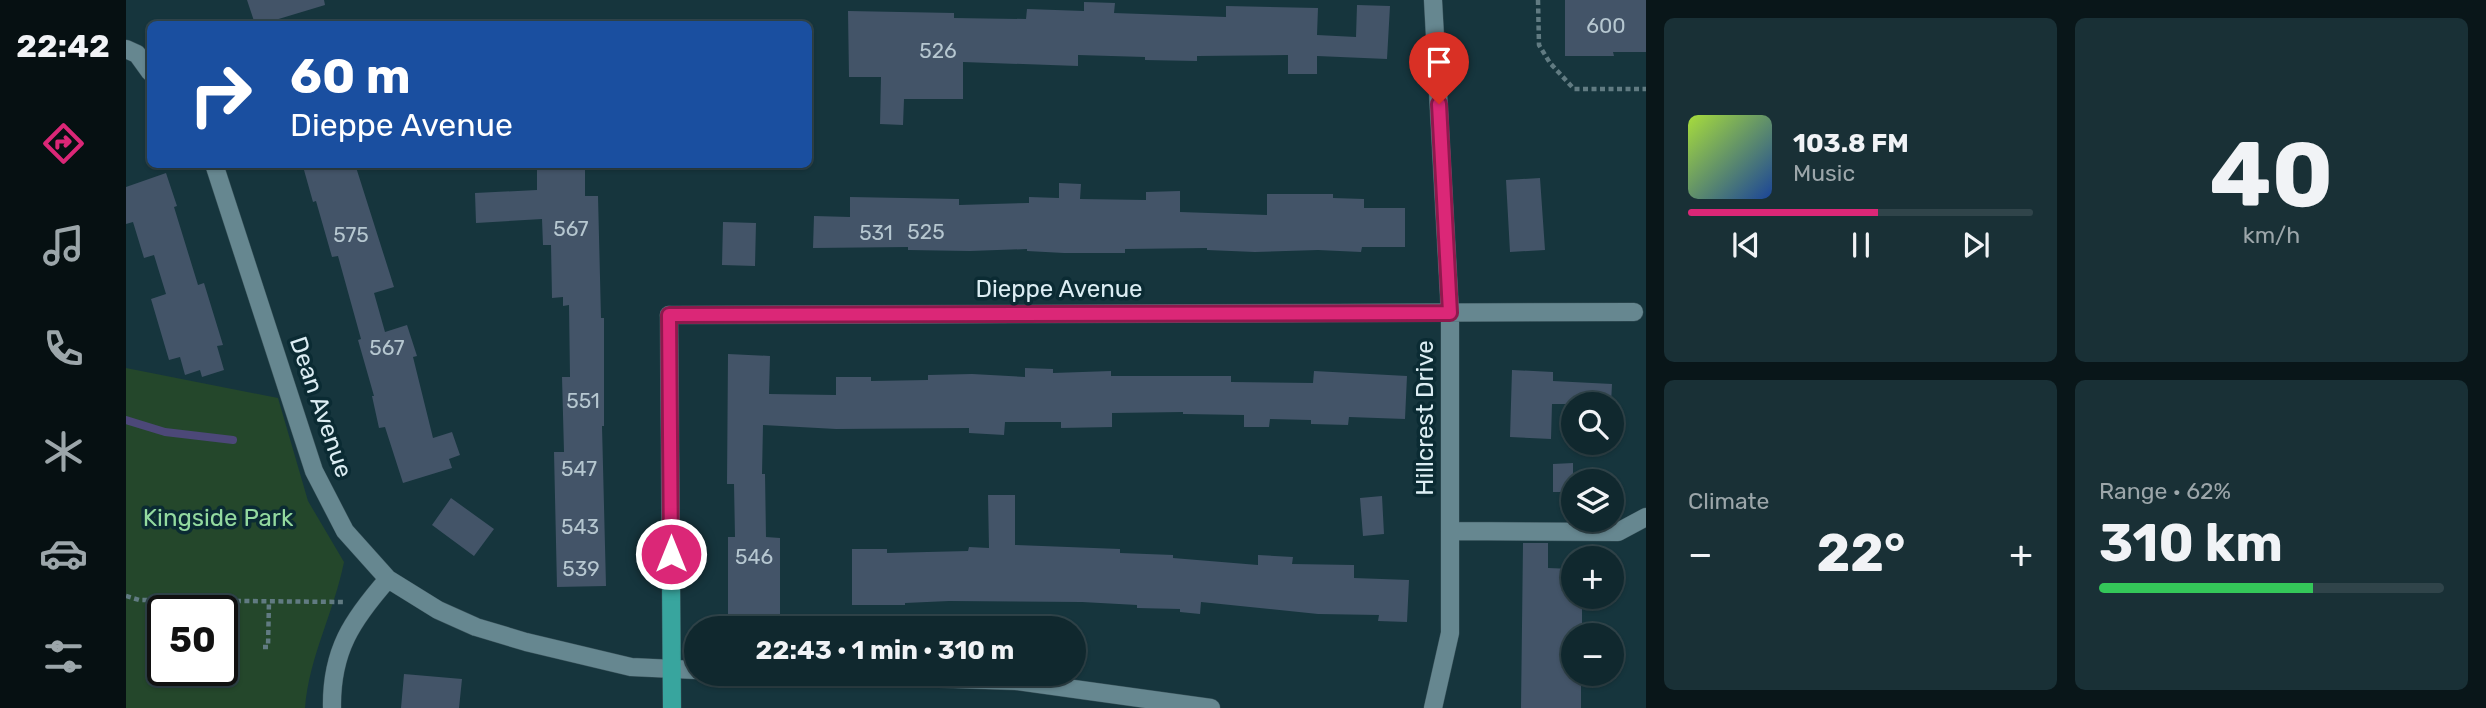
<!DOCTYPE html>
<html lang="en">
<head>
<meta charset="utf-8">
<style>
	:root { --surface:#10282e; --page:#193036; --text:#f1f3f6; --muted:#9ca6aa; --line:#30444a; --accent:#db2777 }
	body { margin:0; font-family:Rubik,sans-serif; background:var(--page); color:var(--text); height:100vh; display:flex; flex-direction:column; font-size:26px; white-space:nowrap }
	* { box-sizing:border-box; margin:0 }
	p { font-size:23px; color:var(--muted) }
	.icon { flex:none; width:38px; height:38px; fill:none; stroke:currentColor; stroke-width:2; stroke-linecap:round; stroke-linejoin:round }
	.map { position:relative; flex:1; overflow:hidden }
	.sheet { display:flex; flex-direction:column; gap:18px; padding:18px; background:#091619; width:840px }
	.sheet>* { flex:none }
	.banner { position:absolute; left:21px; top:21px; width:665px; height:147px; border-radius:10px; box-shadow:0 2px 5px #0004,0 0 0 2px var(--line); background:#1a4fa0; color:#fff; overflow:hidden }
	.fabs { position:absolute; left:1435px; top:392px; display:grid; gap:14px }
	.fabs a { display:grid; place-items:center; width:63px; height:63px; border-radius:50%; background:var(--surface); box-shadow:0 2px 5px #0004,0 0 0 2px var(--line); font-size:35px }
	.speed { position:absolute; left:21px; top:595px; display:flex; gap:14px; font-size:35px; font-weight:700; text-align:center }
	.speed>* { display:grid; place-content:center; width:91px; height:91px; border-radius:50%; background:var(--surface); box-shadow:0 2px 5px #0004,0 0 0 2px var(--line); line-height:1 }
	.speed .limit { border:4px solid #111; border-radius:10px; background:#fff; color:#111 }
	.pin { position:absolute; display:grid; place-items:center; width:60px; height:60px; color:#fff; margin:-72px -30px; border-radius:50% 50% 50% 0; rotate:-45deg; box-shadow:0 0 7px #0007 }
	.pin .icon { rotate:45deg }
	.me { position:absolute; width:77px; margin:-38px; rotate:0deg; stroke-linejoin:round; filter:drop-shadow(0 0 5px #0008) }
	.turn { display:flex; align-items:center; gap:24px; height:147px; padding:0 28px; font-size:32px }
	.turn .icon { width:91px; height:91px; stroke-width:2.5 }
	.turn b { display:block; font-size:49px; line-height:60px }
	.big { font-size:52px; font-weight:700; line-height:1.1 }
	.sheet .widget { flex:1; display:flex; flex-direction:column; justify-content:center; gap:10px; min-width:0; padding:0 24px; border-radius:10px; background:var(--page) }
	.sheet .dial { align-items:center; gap:0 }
	.dial b { font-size:91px; line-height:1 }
	.song { display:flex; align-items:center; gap:21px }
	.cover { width:84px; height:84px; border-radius:10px; background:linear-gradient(135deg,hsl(80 70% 55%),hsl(220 70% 35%)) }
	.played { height:7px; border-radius:4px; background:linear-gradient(90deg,var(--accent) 55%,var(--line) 55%) }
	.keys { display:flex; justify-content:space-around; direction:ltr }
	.heat { display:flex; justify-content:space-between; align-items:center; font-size:38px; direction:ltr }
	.charge { height:10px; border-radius:5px; background:linear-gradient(90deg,#34c759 62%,var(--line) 0) }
	.sheet .tiles { flex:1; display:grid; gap:18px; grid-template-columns:repeat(2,1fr) }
	.trip { position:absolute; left:558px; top:616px; width:402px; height:70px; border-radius:35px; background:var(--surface); box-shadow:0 2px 5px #0004,0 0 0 2px var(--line); font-weight:700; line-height:70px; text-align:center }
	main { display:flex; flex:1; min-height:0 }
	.tabs { display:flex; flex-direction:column; width:126px; justify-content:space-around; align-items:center; background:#061012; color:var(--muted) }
	.tabs .icon { width:49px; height:49px }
	.tabs .active { color:var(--accent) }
	.tabs b { font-size:32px; color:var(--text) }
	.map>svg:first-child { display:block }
	.green { fill:#24472b; fill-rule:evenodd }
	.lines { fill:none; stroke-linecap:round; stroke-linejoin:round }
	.stream { stroke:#4c4878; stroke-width:8 }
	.building { fill:#435468 }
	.minor-casing { stroke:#39525a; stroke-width:19 }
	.major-casing { stroke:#39525a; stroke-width:19 }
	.path { stroke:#617b82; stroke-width:4.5; stroke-dasharray:5 3.5; stroke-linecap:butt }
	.minor { stroke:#668790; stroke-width:18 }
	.major { stroke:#38a59e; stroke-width:18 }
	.route-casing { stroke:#8e194d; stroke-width:18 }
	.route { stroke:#db2777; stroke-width:12 }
	.labels { text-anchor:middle; stroke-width:7; stroke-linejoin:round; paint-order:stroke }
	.number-label { font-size:21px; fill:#b6c7d0 }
	.street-label { font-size:24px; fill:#dcedf3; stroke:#0b2b33 }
	.park-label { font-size:24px; fill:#93da9f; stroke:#0b2b33 }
</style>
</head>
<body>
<main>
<nav class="tabs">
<b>22:42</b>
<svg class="icon active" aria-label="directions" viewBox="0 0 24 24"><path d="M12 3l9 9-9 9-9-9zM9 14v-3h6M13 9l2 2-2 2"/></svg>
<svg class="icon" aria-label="music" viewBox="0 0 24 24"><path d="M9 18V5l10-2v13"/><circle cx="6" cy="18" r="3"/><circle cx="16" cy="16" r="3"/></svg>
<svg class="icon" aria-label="phone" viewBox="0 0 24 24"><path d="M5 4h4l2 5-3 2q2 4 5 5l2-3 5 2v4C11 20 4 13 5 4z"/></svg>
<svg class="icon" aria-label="climate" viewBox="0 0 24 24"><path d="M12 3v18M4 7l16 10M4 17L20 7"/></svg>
<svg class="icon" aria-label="car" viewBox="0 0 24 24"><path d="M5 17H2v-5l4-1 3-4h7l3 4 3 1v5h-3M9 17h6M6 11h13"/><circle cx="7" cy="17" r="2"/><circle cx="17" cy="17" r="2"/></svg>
<svg class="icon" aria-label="filters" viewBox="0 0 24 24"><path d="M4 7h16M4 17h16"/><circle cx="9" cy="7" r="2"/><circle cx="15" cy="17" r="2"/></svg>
</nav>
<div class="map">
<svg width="1520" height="708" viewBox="0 0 1520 708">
	<rect width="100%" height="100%" fill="#16353d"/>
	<path class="green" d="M0,368L152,398L182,501L218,562C208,612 183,657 179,708H0ZM37,611H96V670H37Z"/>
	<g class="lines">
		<path class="stream" d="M0,420L39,432L107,440"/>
	</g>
	<path class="building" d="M121,0H198L199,5L136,24H129Z
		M1439,0H1520V52H1487L1488,56H1439Z
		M958,2L989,3L988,13L1100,17V6L1192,8L1191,35L1230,37L1231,5L1264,6L1261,59L1191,56V74H1162V55L1071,56V61L1019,60V57L952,55V66L837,62V99H778L777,125L754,124L755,77H723L722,11L828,13V18L900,19L901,9L958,11Z
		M198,164H229L268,287L248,293L259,332L281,325L291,356L287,357L307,438L326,432L334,455L323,459L326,468L277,483L259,427L253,428L246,396H248L232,340L235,339L212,256L206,257L190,201L187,202L178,170Z
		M411,164H459V196H472L475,318H478V426H476L480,586L431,587L428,452H438L436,377H444L443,305L437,306V297L426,298L425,245H417L416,219L350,223L349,193L411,190Z
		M40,173L51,206L48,207L72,285L78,283L97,345L91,346L98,370L76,377L74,370L59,375L54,357L43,360L25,299L40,294L28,255L18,258L7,222L0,224V187Z
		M1414,178L1419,250L1384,252L1380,180Z
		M933,183L955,184L954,199L1020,200V192L1054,191V212L1141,215V194H1207V198L1238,199V208H1279V247H1236L1235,252L1192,250L1129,252L1081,250V248L999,249V253H938L901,251V249L844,251L782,250V247L687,248L688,216L724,217V197L833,199V205L903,203V197L933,198Z
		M597,222L630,223L629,266L596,265Z
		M602,354L644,356L643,394L710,395V377H745V381L802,380V375L846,374L899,377V368L927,369V373L985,371V376H1105V382L1187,383L1188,371L1281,376L1279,419L1223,417L1222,425L1185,424V420L1144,419L1143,427H1118V415L1057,414V412L986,413V427L935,428V422H879L878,435L843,433V428L710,429L637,425L636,474H639L640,537L654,538V628H602V537H609L608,484H601Z
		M1386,370L1427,372V381L1486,384L1485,404H1426L1425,439L1384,437Z
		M1447,463V492H1427V464Z
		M862,495H889V545L994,549V553L1047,555V558L1132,565V555L1167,557L1166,564L1228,565V578L1283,580L1281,622L1252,621L1253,615L1192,614L1075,602L1074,614L1054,612V609L1011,608V605L956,602L823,601L779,603V605H726V549H761V553L842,551L843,547L863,548Z
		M1256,496L1258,534L1237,536L1234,498Z
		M325,498L368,529L348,556L306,525Z
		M1397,543H1422V568L1447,569V597H1456V635H1447V674H1455V708H1395Z
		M278,674L336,679L333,708H275Z"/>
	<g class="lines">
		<defs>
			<path id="minor" d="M0,49L11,54L24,72
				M88,164L188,471L219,531L262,579L312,610L350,627L400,642L505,667L570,670
				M543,315L1508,312
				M1324,531L1492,532L1520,517
				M673,674L890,681L1085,708
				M206,708C205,651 226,620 262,579
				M1307,708L1324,633V313L1307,0"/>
			<path id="major" d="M543,315L546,708"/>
		</defs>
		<use href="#minor" class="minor-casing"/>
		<use href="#major" class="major-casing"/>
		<path class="path" d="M1412,0L1413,45L1424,63L1448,89H1520
			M0,596L13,600L219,602
			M137,647H142L143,601"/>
		<use href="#minor" class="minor"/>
		<use href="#major" class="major"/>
	</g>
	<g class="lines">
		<defs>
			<path id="route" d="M545,554L543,315L1324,313L1313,104"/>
		</defs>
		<use href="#route" class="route-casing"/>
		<use href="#route" class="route"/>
	</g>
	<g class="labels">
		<g class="number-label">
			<text x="1480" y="33">600</text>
			<text x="812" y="58">526</text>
			<text x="445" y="236">567</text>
			<text x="800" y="239">525</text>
			<text x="750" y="240">531</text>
			<text x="225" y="242">575</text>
			<text x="261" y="355">567</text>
			<text x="457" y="408">551</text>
			<text x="453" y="476">547</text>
			<text x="454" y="534">543</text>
			<text x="628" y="564">546</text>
			<text x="455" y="576">539</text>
		</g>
		<g class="street-label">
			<text x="933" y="297">Dieppe Avenue</text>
			<text transform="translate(195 407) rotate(71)" y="8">Dean Avenue</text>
			<text transform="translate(1299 418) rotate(-90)" y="8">Hillcrest Drive</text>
		</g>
		<g class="park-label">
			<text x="92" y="526">Kingside Park</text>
		</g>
	</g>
</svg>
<div class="fabs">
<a><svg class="icon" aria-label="search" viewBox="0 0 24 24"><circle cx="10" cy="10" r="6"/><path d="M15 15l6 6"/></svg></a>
<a><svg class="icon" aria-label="layers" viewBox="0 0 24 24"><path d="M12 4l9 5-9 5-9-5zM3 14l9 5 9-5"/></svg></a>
<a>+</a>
<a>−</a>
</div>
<div class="speed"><div class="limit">50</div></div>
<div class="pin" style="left:1313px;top:104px;background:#d93025"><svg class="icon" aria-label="arrive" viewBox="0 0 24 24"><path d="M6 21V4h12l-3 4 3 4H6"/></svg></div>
<svg class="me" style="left:545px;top:554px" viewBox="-20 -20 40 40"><circle r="17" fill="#db2777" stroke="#fff" stroke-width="3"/><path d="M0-11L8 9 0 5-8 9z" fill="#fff"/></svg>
<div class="trip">22:43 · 1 min · 310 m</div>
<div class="banner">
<div class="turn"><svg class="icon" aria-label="right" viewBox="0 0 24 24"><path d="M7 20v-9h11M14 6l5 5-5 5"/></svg><div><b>60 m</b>Dieppe Avenue</div></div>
</div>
</div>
<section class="sheet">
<div class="tiles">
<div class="widget">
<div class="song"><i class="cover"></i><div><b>103.8 FM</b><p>Music</p></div></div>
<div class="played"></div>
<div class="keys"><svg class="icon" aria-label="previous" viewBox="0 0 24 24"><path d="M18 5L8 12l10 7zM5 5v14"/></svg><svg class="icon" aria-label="pause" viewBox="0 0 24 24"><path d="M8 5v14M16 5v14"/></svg><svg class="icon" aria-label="next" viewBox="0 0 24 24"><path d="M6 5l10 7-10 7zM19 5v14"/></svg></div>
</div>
<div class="widget dial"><b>40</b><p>km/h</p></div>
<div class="widget"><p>Climate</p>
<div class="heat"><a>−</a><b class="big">22°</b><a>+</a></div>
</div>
<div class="widget"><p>Range · 62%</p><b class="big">310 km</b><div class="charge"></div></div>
</div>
</section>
</main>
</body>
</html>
